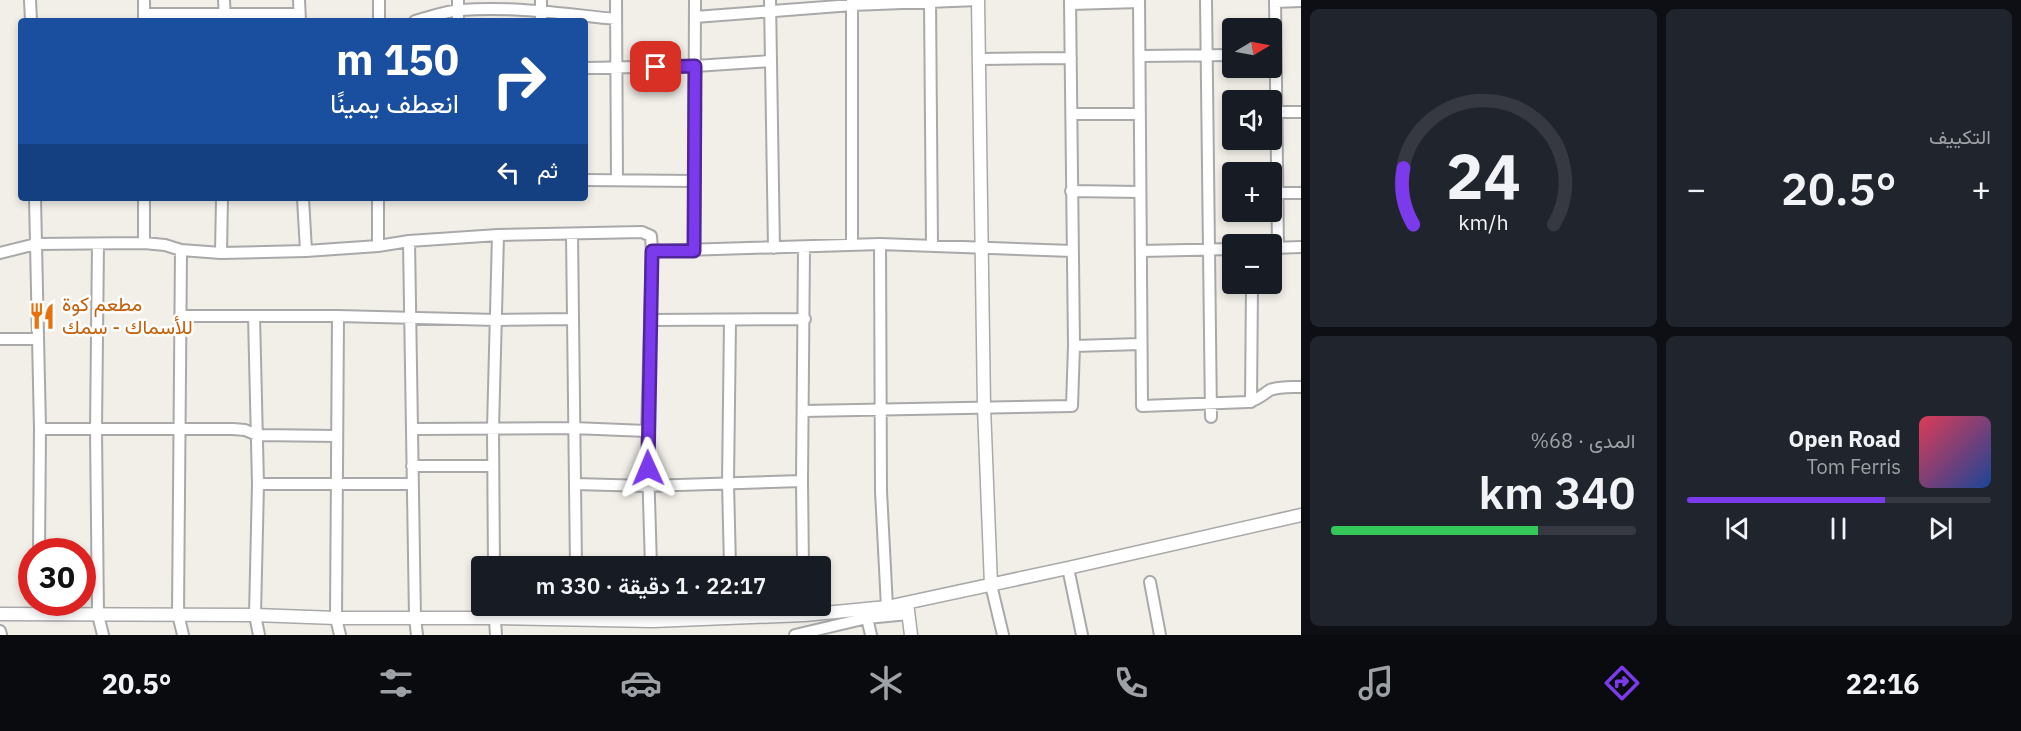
<!DOCTYPE html>
<html lang="ar">
<head>
<meta charset="utf-8">
<style>
	:root { --surface:#171b24; --page:#20242c; --text:#f1f3f6; --muted:#9ea1a6; --line:#363941; --accent:#7c3aed }
	body { margin:0; font-family:"IBM Plex Sans",Vazirmatn,sans-serif; background:var(--page); color:var(--text); direction:rtl; height:100vh; display:flex; flex-direction:column; font-size:22px; white-space:nowrap }
	* { box-sizing:border-box; margin:0 }
	p { font-size:20px; color:var(--muted) }
	.icon { flex:none; width:33px; height:33px; fill:none; stroke:currentColor; stroke-width:2; stroke-linecap:round; stroke-linejoin:round }
	.map { position:relative; flex:1; overflow:hidden; direction:ltr }
	.side { display:flex; flex-direction:column; gap:9px; padding:9px; background:#0d0f14; width:720px }
	.side>* { flex:none }
	.guide { position:absolute; left:18px; top:18px; width:570px; height:183px; border-radius:6px; box-shadow:0 3px 9px #0003; direction:rtl; background:#1a4fa0; color:#fff; overflow:hidden }
	.needle { width:39px; rotate:80deg }
	.fabs { position:absolute; left:1222px; top:18px; display:grid; gap:12px }
	.fabs a { display:grid; place-items:center; width:60px; height:60px; border-radius:6px; background:var(--surface); box-shadow:0 3px 9px #0003; font-size:30px }
	.speed { position:absolute; left:18px; top:538px; display:flex; gap:12px; font-size:30px; font-weight:700; text-align:center }
	.speed>* { display:grid; place-content:center; width:78px; height:78px; border-radius:50%; background:var(--surface); box-shadow:0 3px 9px #0003; line-height:1 }
	.speed .limit { border:9px solid #d22; background:#fff; color:#111 }
	.pin { position:absolute; display:grid; place-items:center; width:51px; height:51px; color:#fff; margin:-26px; border-radius:12px; box-shadow:0 3px 9px #0006 }
	.me { position:absolute; width:66px; margin:-33px; rotate:359deg; stroke-linejoin:round; filter:drop-shadow(0 0 4px #0008) }
	.turn { display:flex; align-items:center; gap:21px; height:126px; padding:0 30px; font-size:27px }
	.turn .icon { width:78px; height:78px; stroke-width:2.5 }
	.turn b { display:block; font-size:42px; line-height:51px }
	.then { display:flex; align-items:center; height:57px; padding:0 30px; background:#0003; gap:12px; font-size:22px }
	.big { font-size:45px; font-weight:600; line-height:1.1 }
	.side .widget { flex:1; display:flex; flex-direction:column; justify-content:center; gap:9px; min-width:0; padding:0 21px; border-radius:9px; background:var(--page) }
	.side .dial { align-items:center; gap:0 }
	.dial svg { height:156px; overflow:visible; fill:none; stroke:var(--line); stroke-width:7; stroke-linecap:round; text-anchor:middle }
	.dial text { fill:var(--text); stroke:none }
	.song { display:flex; align-items:center; gap:18px }
	.cover { width:72px; height:72px; border-radius:9px; background:linear-gradient(135deg,hsl(350 70% 55%),hsl(220 70% 35%)) }
	.played { height:6px; border-radius:3px; background:linear-gradient(90deg,var(--accent) 65%,var(--line) 65%) }
	.keys { display:flex; justify-content:space-around; direction:ltr }
	.heat { display:flex; justify-content:space-between; align-items:center; font-size:33px; direction:ltr }
	.charge { height:9px; border-radius:4px; background:linear-gradient(90deg,#34c759 68%,var(--line) 0) }
	.side .tiles { flex:1; display:grid; gap:9px; grid-template-columns:repeat(2,1fr) }
	.trip { position:absolute; left:471px; top:556px; width:360px; height:60px; border-radius:6px; background:var(--surface); box-shadow:0 3px 9px #0003; font-weight:600; line-height:60px; text-align:center; direction:rtl }
	.menu { display:flex; height:96px; justify-content:space-around; align-items:center; background:#090b0e; color:var(--muted) }
	.menu .icon { width:42px; height:42px }
	.menu .selected { color:var(--accent) }
	.menu b { font-size:27px; color:var(--text) }
	main { display:flex; flex:1; min-height:0 }
	.map>svg:first-child { display:block }
	.lines { fill:none; stroke-linecap:round; stroke-linejoin:round }
	.minor-casing { stroke:#a9a9a9; stroke-width:14 }
	.tertiary-casing { stroke:#a9a9a9; stroke-width:15 }
	.minor { stroke:#fff; stroke-width:10 }
	.tertiary { stroke:#fff; stroke-width:12 }
	.route-casing { stroke:#51269a; stroke-width:15 }
	.route { stroke:#7c3aed; stroke-width:10 }
	.labels { text-anchor:middle; stroke-width:5; stroke-linejoin:round; paint-order:stroke }
	.food-label { font-size:20px; fill:#c56008; stroke:#fff; text-anchor:start }
</style>
</head>
<body>
<main>
<section class="side">
<div class="tiles">
<div class="widget"><p>التكييف</p>
<div class="heat"><a>−</a><b class="big">20.5°</b><a>+</a></div>
</div>
<div class="widget dial"><svg viewBox="0 0 100 80">
<path d="M14 69A42 42 0 1 1 86 69"/>
<path d="M14 69A42 42 0 0 1 9 40" stroke="#7c3aed"/>
<text x="50" y="56" font-size="32" font-weight="700">24</text>
<text x="50" y="72" font-size="11">km/h</text>
</svg></div>
<div class="widget">
<div class="song"><i class="cover"></i><div><b>Open Road</b><p>Tom Ferris</p></div></div>
<div class="played"></div>
<div class="keys"><svg class="icon" aria-label="previous" viewBox="0 0 24 24"><path d="M18 5L8 12l10 7zM5 5v14"/></svg><svg class="icon" aria-label="pause" viewBox="0 0 24 24"><path d="M8 5v14M16 5v14"/></svg><svg class="icon" aria-label="next" viewBox="0 0 24 24"><path d="M6 5l10 7-10 7zM19 5v14"/></svg></div>
</div>
<div class="widget"><p>المدى · 68%</p><b class="big">340 km</b><div class="charge"></div></div>
</div>
</section>
<div class="map">
<svg width="1301" height="635" viewBox="0 0 1301 635">
	<rect width="100%" height="100%" fill="#f2efe9"/>
	<g class="lines">
		<defs>
			<path id="minor" d="M30,0L31,21
				M144,0V21
				M224,0L225,21
				M299,0L300,21
				M379,0V21
				M458,0V21
				M541,0V21
				M616,0L617,180
				M770,0L774,248
				M852,0V245
				M930,0L932,245
				M1139,0L1142,406L1248,402C1258,400 1262,395 1270,390C1280,386 1291,387 1301,387
				M1206,0L1211,417
				M1275,0L1278,248
				M1275,2L1301,1
				M1070,4L1139,2
				M144,14H299
				M695,17L852,5L978,0
				M415,21C430,17 446,11 461,10C512,6 564,14 615,19
				M1140,56L1233,55
				M980,59L1071,58
				M585,68L695,66L770,61
				M1276,112H1301
				M1072,114H1140
				M585,180L695,181
				M1071,191L1140,192
				M1277,193H1301
				M35,198L40,429L39,552
				M303,198L306,251
				M378,198V246
				M572,234L576,567
				M409,241L415,618L417,635
				M144,243V198
				M98,244L96,430L98,615L103,635
				M880,244L881,491L887,607
				M1272,248L1301,247
				M181,250L178,614L183,635
				M652,251L880,244L1072,251
				M694,251L695,0
				M1141,251L1233,249
				M0,253L36,244L144,243L165,245L181,250L221,253L306,251L378,246L409,241L498,235L642,232L651,236L652,251L647,431L651,567
				M221,253L222,198
				M181,316H338L497,320L573,319
				M254,316L258,484L255,615L259,635
				M338,316L336,618L340,635
				M650,320L805,319
				M0,339H38
				M1074,346L1141,344
				M1251,402L1252,284
				M803,411L1072,406L1074,346L1070,0
				M40,429H233L245,430L257,435L337,436
				M413,429L573,428L647,431
				M412,466H493
				M258,484H412
				M575,484L648,486L802,481
				M494,567L493,429L498,235
				M730,567L728,483L730,321
				M803,567L802,481L804,247
				M1068,568L1082,635
				M1150,582L1160,635
				M991,585L1003,635
				M494,606L496,635
				M576,606V619
				M652,606L653,621
				M867,618L871,635
				M0,631L1,635
				M795,635L867,618L908,614"/>
			<path id="tertiary" d="M978,0L984,407L991,585
				M907,603L911,635
				M0,614L255,615L336,618H494L653,621L804,615L887,607L1068,568L1301,515"/>
		</defs>
		<use href="#minor" class="minor-casing"/>
		<use href="#tertiary" class="tertiary-casing"/>
		<use href="#minor" class="minor"/>
		<use href="#tertiary" class="tertiary"/>
	</g>
	<g class="lines">
		<defs>
			<path id="route" d="M648,468L652,251H694L695,66L656,67"/>
		</defs>
		<use href="#route" class="route-casing"/>
		<use href="#route" class="route"/>
	</g>
	<defs>
		<symbol id="restaurant-bare" viewBox="-9 -9 18 18"><path d="M-5-6h1v4h1v-4h1v4h1v-4h1v5L-1.5 .5V6h-2V.5L-5-1ZM5-6V6H3V1.5H1.5Q1.5-4 5-6Z" fill="#e8710a" stroke="#fff" stroke-width="2.5" paint-order="stroke"/></symbol>
	</defs>
	<g fill-rule="evenodd">
		<use href="#restaurant-bare" x="23" y="297" width="38" height="38"/>
	</g>
	<g class="labels">
		<g class="food-label">
			<text x="62" y="311">مطعم كوة<tspan x="62" dy="23">للأسماك - سمك</tspan></text>
		</g>
	</g>
</svg>
<div class="fabs">
<a><svg class="needle" viewBox="-14 -14 28 28"><path d="M0-13l5 13h-10z" fill="#e53935"/><path d="M0 13l5-13h-10z" fill="#9ea1a6"/></svg></a>
<a><svg class="icon" aria-label="sound" viewBox="0 0 24 24"><path d="M4 9h4l5-4v14l-5-4H4zM17 9q2 3 0 6"/></svg></a>
<a>+</a>
<a>−</a>
</div>
<div class="speed"><div class="limit">30</div></div>
<div class="pin" style="left:656px;top:67px;background:#d93025"><svg class="icon" aria-label="arrive" viewBox="0 0 24 24"><path d="M6 21V4h12l-3 4 3 4H6"/></svg></div>
<svg class="me" style="left:648px;top:468px" viewBox="-20 -20 40 40"><path d="M0-17L14 15 0 8-14 15z" fill="#7c3aed" stroke="#fff" stroke-width="4"/></svg>
<div class="trip">22:17 · 1 دقيقة · 330 m</div>
<div class="guide">
<div class="turn"><svg class="icon" aria-label="right" viewBox="0 0 24 24"><path d="M7 20v-9h11M14 6l5 5-5 5"/></svg><div><b>150 m</b>انعطف يمينًا</div></div>
<div class="then">ثم<svg class="icon" aria-label="left" viewBox="0 0 24 24"><path d="M17 20v-9H6M10 6l-5 5 5 5"/></svg></div>
</div>
</div>
</main>
<nav class="menu">
<b>22:16</b>
<svg class="icon selected" aria-label="directions" viewBox="0 0 24 24"><path d="M12 3l9 9-9 9-9-9zM9 14v-3h6M13 9l2 2-2 2"/></svg>
<svg class="icon" aria-label="music" viewBox="0 0 24 24"><path d="M9 18V5l10-2v13"/><circle cx="6" cy="18" r="3"/><circle cx="16" cy="16" r="3"/></svg>
<svg class="icon" aria-label="phone" viewBox="0 0 24 24"><path d="M5 4h4l2 5-3 2q2 4 5 5l2-3 5 2v4C11 20 4 13 5 4z"/></svg>
<svg class="icon" aria-label="climate" viewBox="0 0 24 24"><path d="M12 3v18M4 7l16 10M4 17L20 7"/></svg>
<svg class="icon" aria-label="car" viewBox="0 0 24 24"><path d="M5 17H2v-5l4-1 3-4h7l3 4 3 1v5h-3M9 17h6M6 11h13"/><circle cx="7" cy="17" r="2"/><circle cx="17" cy="17" r="2"/></svg>
<svg class="icon" aria-label="filters" viewBox="0 0 24 24"><path d="M4 7h16M4 17h16"/><circle cx="9" cy="7" r="2"/><circle cx="15" cy="17" r="2"/></svg>
<b>20.5°</b>
</nav>
</body>
</html>
